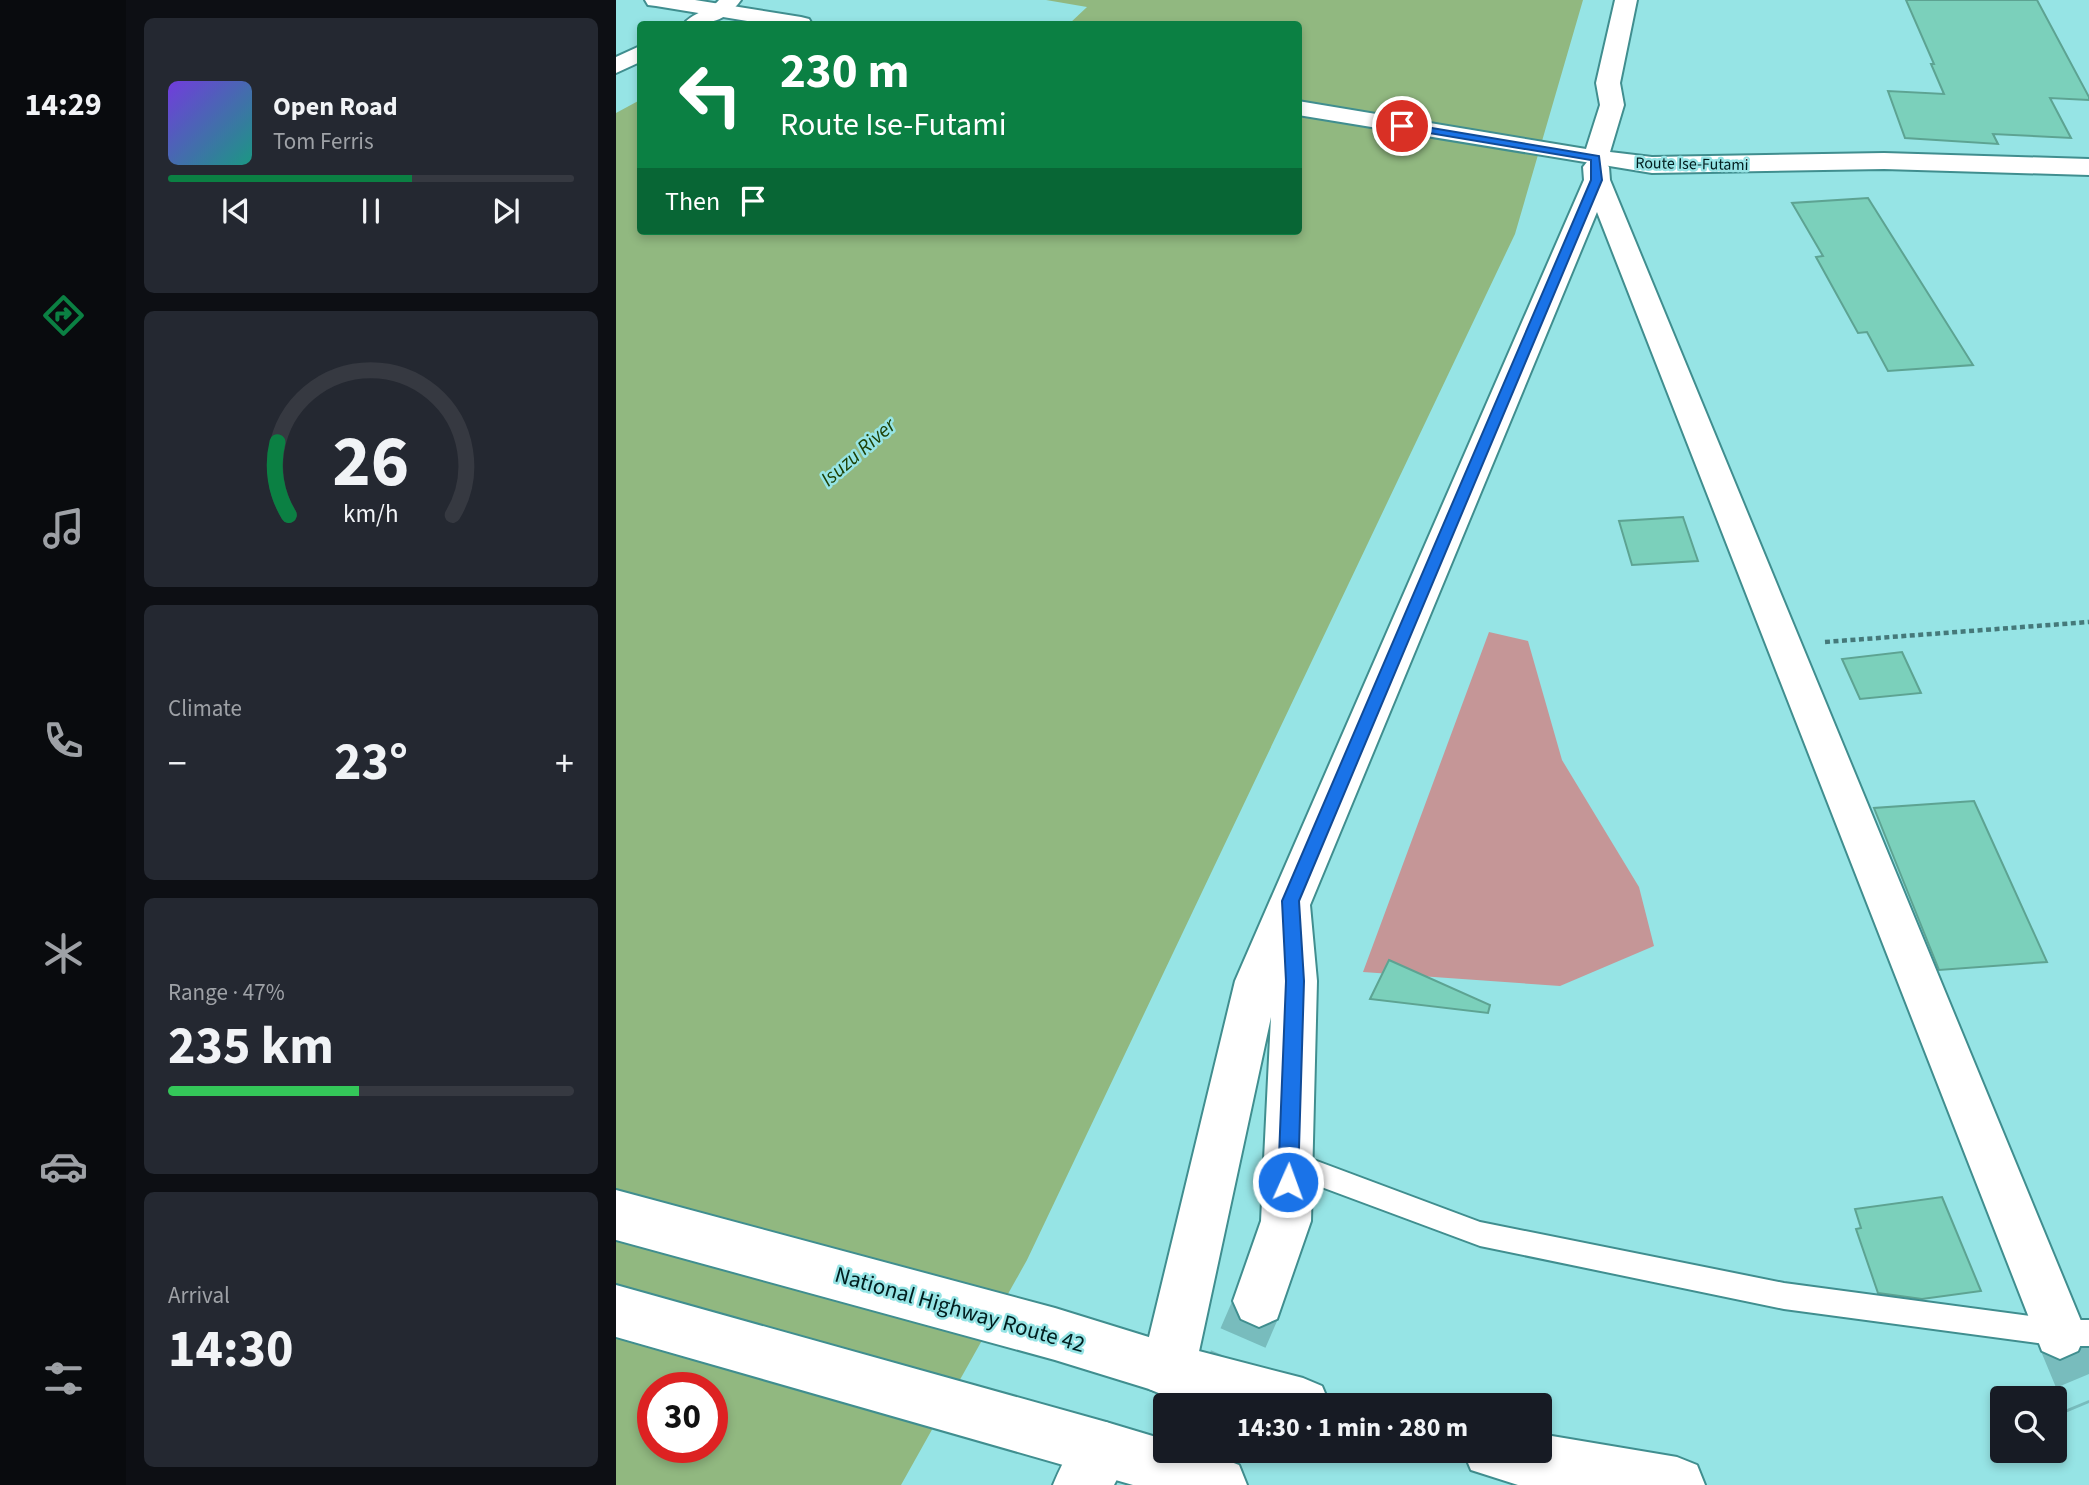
<!DOCTYPE html>
<html lang="en">
<head>
<meta charset="utf-8">
<style>
	:root { --surface:#171b24; --page:#242831; --text:#f1f3f6; --muted:#9ea1a6; --line:#363941; --accent:#0b8043 }
	body { margin:0; font-family:"Source Sans 3",sans-serif; background:var(--page); color:var(--text); height:100vh; display:flex; flex-direction:column; font-size:26px; white-space:nowrap }
	* { box-sizing:border-box; margin:0 }
	p { font-size:23px; color:var(--muted) }
	.icon { flex:none; width:38px; height:38px; fill:none; stroke:currentColor; stroke-width:2; stroke-linecap:round; stroke-linejoin:round }
	.map { position:relative; flex:1; overflow:hidden }
	.drawer { display:flex; flex-direction:column; gap:18px; padding:18px; background:#0d0f14; width:490px }
	.drawer>* { flex:none }
	.banner { position:absolute; left:21px; top:21px; width:665px; height:214px; border-radius:7px; box-shadow:0 4px 10px #0003; background:#0b8043; color:#fff; overflow:hidden }
	.fabs { position:absolute; left:1374px; top:1386px; display:grid; gap:14px }
	.fabs a { display:grid; place-items:center; width:77px; height:77px; border-radius:7px; background:var(--surface); box-shadow:0 4px 10px #0003; font-size:35px }
	.speed { position:absolute; left:21px; top:1372px; display:flex; gap:14px; font-size:35px; font-weight:700; text-align:center }
	.speed>* { display:grid; place-content:center; width:91px; height:91px; border-radius:50%; background:var(--surface); box-shadow:0 4px 10px #0003; line-height:1 }
	.speed .limit { border:10px solid #d22; background:#fff; color:#111 }
	.pin { position:absolute; display:grid; place-items:center; width:60px; height:60px; color:#fff; margin:-30px; border:4px solid #fff; border-radius:50%; box-shadow:0 2px 7px #0007 }
	.me { position:absolute; width:77px; margin:-38px; rotate:2deg; stroke-linejoin:round; filter:drop-shadow(0 0 5px #0008) }
	.turn { display:flex; align-items:center; gap:24px; height:147px; padding:0 28px; font-size:32px }
	.turn .icon { width:91px; height:91px; stroke-width:2.5 }
	.turn b { display:block; font-size:49px; line-height:60px }
	.then { display:flex; align-items:center; height:66px; padding:0 28px; background:#0003; gap:14px; font-size:26px }
	.big { font-size:52px; font-weight:700; line-height:1.1 }
	.drawer .widget { flex:1; display:flex; flex-direction:column; justify-content:center; gap:10px; min-width:0; padding:0 24px; border-radius:10px; background:var(--page) }
	.drawer .dial { align-items:center; gap:0 }
	.dial svg { height:182px; overflow:visible; fill:none; stroke:var(--line); stroke-width:7; stroke-linecap:round; text-anchor:middle }
	.dial text { fill:var(--text); stroke:none }
	.song { display:flex; align-items:center; gap:21px }
	.cover { width:84px; height:84px; border-radius:10px; background:linear-gradient(135deg,hsl(260 70% 55%),hsl(170 70% 35%)) }
	.played { height:7px; border-radius:4px; background:linear-gradient(90deg,var(--accent) 60%,var(--line) 60%) }
	.keys { display:flex; justify-content:space-around; direction:ltr }
	.heat { display:flex; justify-content:space-between; align-items:center; font-size:38px; direction:ltr }
	.charge { height:10px; border-radius:5px; background:linear-gradient(90deg,#34c759 47%,var(--line) 0) }
	.trip { position:absolute; left:537px; top:1393px; width:399px; height:70px; border-radius:7px; background:var(--surface); box-shadow:0 4px 10px #0003; font-weight:700; line-height:70px; text-align:center }
	main { display:flex; flex:1; min-height:0 }
	.tabs { display:flex; flex-direction:column; width:126px; justify-content:space-around; align-items:center; background:#090b0e; color:var(--muted) }
	.tabs .icon { width:49px; height:49px }
	.tabs .on { color:var(--accent) }
	.tabs b { font-size:32px; color:var(--text) }
	.map>svg:first-child { display:block }
	.green { fill:#c59697 }
	.water { fill:#91b880; fill-rule:evenodd }
	.building { fill:#7bd0bb; stroke:#5da392; stroke-width:2 }
	.lines { fill:none; stroke-linecap:round; stroke-linejoin:round }
	.street-tunnel { stroke:#78bcbd; stroke-width:49; stroke-dasharray:49 24; stroke-linecap:butt }
	.lane-casing { stroke:#408e8f; stroke-width:4 }
	.street-casing { stroke:#408e8f; stroke-width:4 }
	.secondary-casing { stroke:#408e8f; stroke-width:4 }
	.highway-casing { stroke:#408e8f; stroke-width:4 }
	.path { stroke:#45797a; stroke-width:4.5; stroke-dasharray:5 3.5; stroke-linecap:butt }
	.lane { fill:#fff; fill-rule:evenodd }
	.street { fill:#fff; fill-rule:evenodd }
	.secondary { fill:#fff; fill-rule:evenodd }
	.highway { fill:#fff; fill-rule:evenodd }
	.route { fill:#1a73e8; stroke:#114b97; stroke-width:2 }
	.labels { text-anchor:middle; stroke-width:5; stroke-linejoin:round; paint-order:stroke }
	.far-street-label { font-size:16px; fill:#001d1e; stroke:#96e4e5 }
	.water-label { font-size:21px; font-style:italic; fill:#1c4005; stroke:#96e4e5 }
	.near-street-label { font-size:23px; fill:#001d1e; stroke:#96e4e5 }
</style>
</head>
<body>
<main>
<nav class="tabs">
<b>14:29</b>
<svg class="icon on" aria-label="directions" viewBox="0 0 24 24"><path d="M12 3l9 9-9 9-9-9zM9 14v-3h6M13 9l2 2-2 2"/></svg>
<svg class="icon" aria-label="music" viewBox="0 0 24 24"><path d="M9 18V5l10-2v13"/><circle cx="6" cy="18" r="3"/><circle cx="16" cy="16" r="3"/></svg>
<svg class="icon" aria-label="phone" viewBox="0 0 24 24"><path d="M5 4h4l2 5-3 2q2 4 5 5l2-3 5 2v4C11 20 4 13 5 4z"/></svg>
<svg class="icon" aria-label="climate" viewBox="0 0 24 24"><path d="M12 3v18M4 7l16 10M4 17L20 7"/></svg>
<svg class="icon" aria-label="car" viewBox="0 0 24 24"><path d="M5 17H2v-5l4-1 3-4h7l3 4 3 1v5h-3M9 17h6M6 11h13"/><circle cx="7" cy="17" r="2"/><circle cx="17" cy="17" r="2"/></svg>
<svg class="icon" aria-label="filters" viewBox="0 0 24 24"><path d="M4 7h16M4 17h16"/><circle cx="9" cy="7" r="2"/><circle cx="15" cy="17" r="2"/></svg>
</nav>
<section class="drawer">
<div class="widget">
<div class="song"><i class="cover"></i><div><b>Open Road</b><p>Tom Ferris</p></div></div>
<div class="played"></div>
<div class="keys"><svg class="icon" aria-label="previous" viewBox="0 0 24 24"><path d="M18 5L8 12l10 7zM5 5v14"/></svg><svg class="icon" aria-label="pause" viewBox="0 0 24 24"><path d="M8 5v14M16 5v14"/></svg><svg class="icon" aria-label="next" viewBox="0 0 24 24"><path d="M6 5l10 7-10 7zM19 5v14"/></svg></div>
</div>
<div class="widget dial"><svg viewBox="0 0 100 80">
<path d="M14 69A42 42 0 1 1 86 69"/>
<path d="M14 69A42 42 0 0 1 9 37" stroke="#0b8043"/>
<text x="50" y="56" font-size="32" font-weight="700">26</text>
<text x="50" y="72" font-size="11">km/h</text>
</svg></div>
<div class="widget"><p>Climate</p>
<div class="heat"><a>−</a><b class="big">23°</b><a>+</a></div>
</div>
<div class="widget"><p>Range · 47%</p><b class="big">235 km</b><div class="charge"></div></div>
<div class="widget"><p>Arrival</p><b class="big">14:30</b></div>
</section>
<div class="map">
<svg width="1473" height="1485" viewBox="0 0 1473 1485">
	<rect width="100%" height="100%" fill="#96e4e5"/>
	<path class="green" d="M873,632L912,641L946,760L1023,887L1038,946L944,986L747,972Z"/>
	<path class="water" d="M430,0H967L899,234L411,1260L285,1485H0V113L24,100V231H682V24H453L471,7ZM37,1388H96V1447H37Z"/>
	<path class="building" d="M1290,0H1421L1473,97V100L1434,98L1455,138L1377,134L1382,144L1289,138L1272,91L1328,94L1315,64H1318Z
		M1252,198L1357,365L1272,371L1251,332L1242,333L1200,257L1207,256L1176,203Z
		M1067,517L1082,561L1016,565L1003,521Z
		M1286,652L1305,693L1244,699L1226,659Z
		M1358,801L1431,962L1323,970L1258,808Z
		M773,960L874,1005L872,1013L754,999Z
		M1326,1197L1365,1291L1306,1299L1262,1293L1240,1229L1245,1228L1239,1209Z"/>
	<g class="lines">
		<path class="street-tunnel" d="M1444,1333L1473,1403
			M598,1405L643,1301"/>
		<defs>
			<path id="lane" d="M674,1151L864,1222L1168,1283L1444,1320H1473V1346H1444L1168,1309L864,1246L665,1172L662,1163L665,1154Z"/>
			<path id="street" d="M103,0H125C109,22 94,24 68,24C75,13 94,11 103,0Z
				M24,46V62L0,73V57Z
				M980,159L989,162L993,167L994,180L1470,1333L1462,1351L1444,1359L1426,1351L981,212L694,905L701,981L695,1221L661,1319L643,1327L625,1319L617,1301L645,1221L655,1017L579,1370L571,1389L552,1397L533,1389L525,1370L619,981L968,180L967,167L971,162Z
				M490,1422L509,1430L517,1449L498,1485H437C449,1456 461,1434 490,1422Z"/>
			<path id="secondary" d="M29,0H79L185,17L193,19L196,24H149L40,6L32,5Z
				M999,0H1021L1004,83L1008,105L994,152L1036,157L1268,153L1473,159V175L1268,169L1036,173L682,115V101L970,149L984,105L980,83Z"/>
			<path id="highway" d="M0,1190L439,1308L552,1343L687,1378L706,1386L714,1405H585L439,1360L0,1240Z
				M0,1285L490,1422L550,1440V1451C579,1451 595,1454 623,1465L631,1485H517L0,1337Z
				M924,1434L1061,1457L1081,1465L1089,1485H902L855,1470L847,1451H924Z"/>
		</defs>
		<use href="#lane" class="lane-casing"/>
		<use href="#street" class="street-casing"/>
		<use href="#secondary" class="secondary-casing"/>
		<use href="#highway" class="highway-casing"/>
		<path class="path" d="M1209,642L1473,622"/>
		<use href="#lane" class="lane"/>
		<use href="#street" class="street"/>
		<use href="#secondary" class="secondary"/>
		<use href="#highway" class="highway"/>
	</g>
	<path class="route" d="M786,123L983,156L986,180L683,901L688,981L682,1182L679,1189L672,1192L665,1189L662,1182L670,981L666,901L975,180V160L783,128V124Z"/>
	<g class="labels">
		<g class="far-street-label">
			<text transform="translate(1076 163) rotate(1)" y="6">Route Ise-Futami</text>
		</g>
		<g class="water-label">
			<text transform="translate(242 452) rotate(-41)" y="7">Isuzu River</text>
		</g>
		<g class="near-street-label">
			<text transform="translate(344 1309) rotate(16)" y="8">National Highway Route 42</text>
		</g>
	</g>
</svg>
<div class="fabs">
<a><svg class="icon" aria-label="search" viewBox="0 0 24 24"><circle cx="10" cy="10" r="6"/><path d="M15 15l6 6"/></svg></a>
</div>
<div class="speed"><div class="limit">30</div></div>
<div class="pin" style="left:786px;top:126px;background:#d93025"><svg class="icon" aria-label="arrive" viewBox="0 0 24 24"><path d="M6 21V4h12l-3 4 3 4H6"/></svg></div>
<svg class="me" style="left:672px;top:1182px" viewBox="-20 -20 40 40"><circle r="17" fill="#1a73e8" stroke="#fff" stroke-width="3"/><path d="M0-11L8 9 0 5-8 9z" fill="#fff"/></svg>
<div class="trip">14:30 · 1 min · 280 m</div>
<div class="banner">
<div class="turn"><svg class="icon" aria-label="left" viewBox="0 0 24 24"><path d="M17 20v-9H6M10 6l-5 5 5 5"/></svg><div><b>230 m</b>Route Ise-Futami</div></div>
<div class="then">Then<svg class="icon" aria-label="arrive" viewBox="0 0 24 24"><path d="M6 21V4h12l-3 4 3 4H6"/></svg></div>
</div>
</div>
</main>
</body>
</html>
